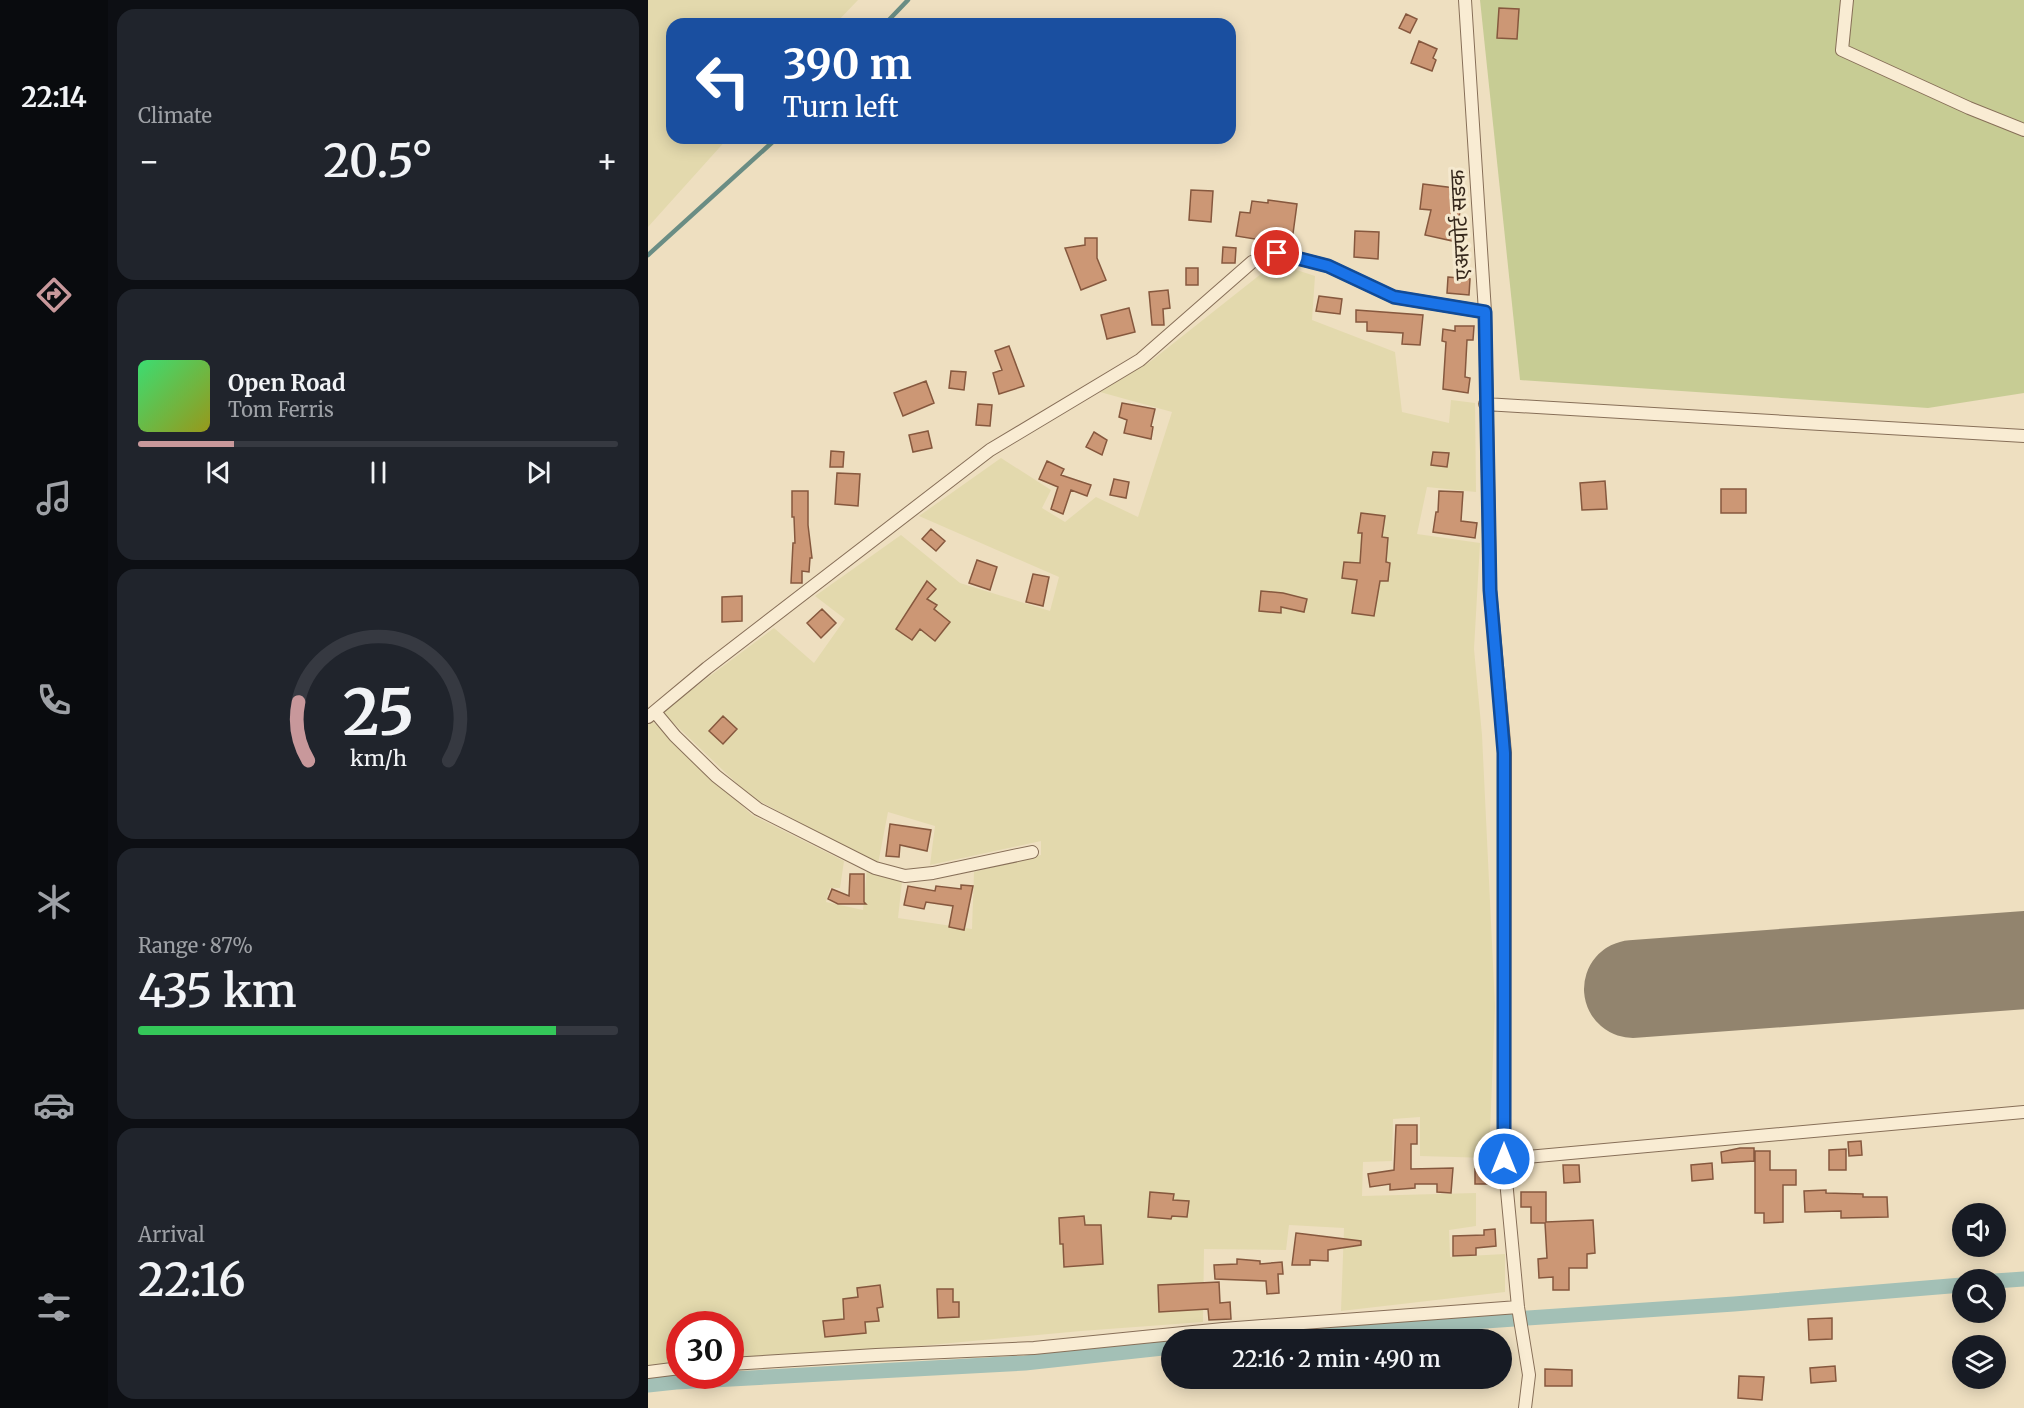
<!DOCTYPE html>
<html lang="en">
<head>
<meta charset="utf-8">
<style>
	:root { --surface:#171b24; --page:#20242c; --text:#f1f3f6; --muted:#9ea1a6; --line:#363941; --accent:#c8989b }
	body { margin:0; font-family:Merriweather,"Noto Sans Devanagari",serif; background:var(--page); color:var(--text); height:100vh; display:flex; flex-direction:column; font-size:22px; white-space:nowrap }
	* { box-sizing:border-box; margin:0 }
	p { font-size:20px; color:var(--muted) }
	.icon { flex:none; width:33px; height:33px; fill:none; stroke:currentColor; stroke-width:2; stroke-linecap:round; stroke-linejoin:round }
	.map { position:relative; flex:1; overflow:hidden }
	.details { display:flex; flex-direction:column; gap:9px; padding:9px; background:#0d0f14; width:540px }
	.details>* { flex:none }
	.guide { position:absolute; left:18px; top:18px; width:570px; height:126px; border-radius:18px; box-shadow:0 3px 15px #0003; background:#1a4fa0; color:#fff; overflow:hidden }
	.buttons { position:absolute; left:1304px; top:1203px; display:grid; gap:12px }
	.buttons a { display:grid; place-items:center; width:54px; height:54px; border-radius:50%; background:var(--surface); box-shadow:0 3px 15px #0003; font-size:30px }
	.speed { position:absolute; left:18px; top:1311px; display:flex; gap:12px; font-size:30px; font-weight:700; text-align:center }
	.speed>* { display:grid; place-content:center; width:78px; height:78px; border-radius:50%; background:var(--surface); box-shadow:0 3px 15px #0003; line-height:1 }
	.speed .limit { border:9px solid #d22; background:#fff; color:#111 }
	.pin { position:absolute; display:grid; place-items:center; width:51px; height:51px; color:#fff; margin:-26px; border:3px solid #fff; border-radius:50%; box-shadow:0 2px 6px #0007 }
	.me { position:absolute; width:66px; margin:-33px; rotate:0deg; stroke-linejoin:round; filter:drop-shadow(0 0 4px #0008) }
	.turn { display:flex; align-items:center; gap:21px; height:126px; padding:0 18px; font-size:27px }
	.turn .icon { width:78px; height:78px; stroke-width:2.5 }
	.turn b { display:block; font-size:42px; line-height:51px }
	.big { font-size:45px; font-weight:600; line-height:1.1 }
	.details .card { flex:1; display:flex; flex-direction:column; justify-content:center; gap:9px; min-width:0; padding:0 21px; border-radius:18px; background:var(--page) }
	.details .dial { align-items:center; gap:0 }
	.dial svg { height:156px; overflow:visible; fill:none; stroke:var(--line); stroke-width:7; stroke-linecap:round; text-anchor:middle }
	.dial text { fill:var(--text); stroke:none }
	.song { display:flex; align-items:center; gap:18px }
	.cover { width:72px; height:72px; border-radius:9px; background:linear-gradient(135deg,hsl(140 70% 55%),hsl(60 70% 35%)) }
	.played { height:6px; border-radius:3px; background:linear-gradient(90deg,var(--accent) 20%,var(--line) 20%) }
	.keys { display:flex; justify-content:space-around; direction:ltr }
	.heat { display:flex; justify-content:space-between; align-items:center; font-size:33px; direction:ltr }
	.charge { height:9px; border-radius:4px; background:linear-gradient(90deg,#34c759 87%,var(--line) 0) }
	.trip { position:absolute; left:513px; top:1329px; width:351px; height:60px; border-radius:30px; background:var(--surface); box-shadow:0 3px 15px #0003; font-weight:600; line-height:60px; text-align:center }
	main { display:flex; flex:1; min-height:0 }
	.tabs { display:flex; flex-direction:column; width:108px; justify-content:space-around; align-items:center; background:#090b0e; color:var(--muted) }
	.tabs .icon { width:42px; height:42px }
	.tabs .selected { color:var(--accent) }
	.tabs b { font-size:27px; color:var(--text) }
	.map>svg:first-child { display:block }
	.farmland { fill:#e3d9ad }
	.green { fill:#c7cc94 }
	.lines { fill:none; stroke-linecap:round; stroke-linejoin:round }
	.stream { stroke:#6a8d84; stroke-width:4.5 }
	.canal { stroke:#a3c0b6; stroke-width:15 }
	.runway { stroke:#92846e; stroke-width:98 }
	.building { fill:#cc9775; stroke:#86583e; stroke-width:1.5 }
	.minor-casing { stroke:#876f58; stroke-width:14 }
	.minor { stroke:#f9ecd3; stroke-width:12 }
	.route-casing { stroke:#114b97; stroke-width:15 }
	.route { stroke:#1a73e8; stroke-width:10 }
	.labels { text-anchor:middle; stroke-width:6; stroke-linejoin:round; paint-order:stroke }
	.street-label { font-size:21px; fill:#36281c; stroke:#f5e9cf }
</style>
</head>
<body>
<main>
<nav class="tabs">
<b>22:14</b>
<svg class="icon selected" aria-label="directions" viewBox="0 0 24 24"><path d="M12 3l9 9-9 9-9-9zM9 14v-3h6M13 9l2 2-2 2"/></svg>
<svg class="icon" aria-label="music" viewBox="0 0 24 24"><path d="M9 18V5l10-2v13"/><circle cx="6" cy="18" r="3"/><circle cx="16" cy="16" r="3"/></svg>
<svg class="icon" aria-label="phone" viewBox="0 0 24 24"><path d="M5 4h4l2 5-3 2q2 4 5 5l2-3 5 2v4C11 20 4 13 5 4z"/></svg>
<svg class="icon" aria-label="climate" viewBox="0 0 24 24"><path d="M12 3v18M4 7l16 10M4 17L20 7"/></svg>
<svg class="icon" aria-label="car" viewBox="0 0 24 24"><path d="M5 17H2v-5l4-1 3-4h7l3 4 3 1v5h-3M9 17h6M6 11h13"/><circle cx="7" cy="17" r="2"/><circle cx="17" cy="17" r="2"/></svg>
<svg class="icon" aria-label="filters" viewBox="0 0 24 24"><path d="M4 7h16M4 17h16"/><circle cx="9" cy="7" r="2"/><circle cx="15" cy="17" r="2"/></svg>
</nav>
<section class="details">
<div class="card"><p>Climate</p>
<div class="heat"><a>−</a><b class="big">20.5°</b><a>+</a></div>
</div>
<div class="card">
<div class="song"><i class="cover"></i><div><b>Open Road</b><p>Tom Ferris</p></div></div>
<div class="played"></div>
<div class="keys"><svg class="icon" aria-label="previous" viewBox="0 0 24 24"><path d="M18 5L8 12l10 7zM5 5v14"/></svg><svg class="icon" aria-label="pause" viewBox="0 0 24 24"><path d="M8 5v14M16 5v14"/></svg><svg class="icon" aria-label="next" viewBox="0 0 24 24"><path d="M6 5l10 7-10 7zM19 5v14"/></svg></div>
</div>
<div class="card dial"><svg viewBox="0 0 100 80">
<path d="M14 69A42 42 0 1 1 86 69"/>
<path d="M14 69A42 42 0 0 1 9 39" stroke="#c8989b"/>
<text x="50" y="56" font-size="32" font-weight="700">25</text>
<text x="50" y="72" font-size="11">km/h</text>
</svg></div>
<div class="card"><p>Range · 87%</p><b class="big">435 km</b><div class="charge"></div></div>
<div class="card"><p>Arrival</p><b class="big">22:16</b></div>
</section>
<div class="map">
<svg width="1376" height="1408" viewBox="0 0 1376 1408">
	<rect width="100%" height="100%" fill="#eedfc0"/>
	<path class="farmland" d="M0,0H210L187,24H24V138H80L0,227Z
		M627,263L667,276L664,320L747,352L754,412L801,423L803,400L827,403L828,492L779,487L769,534L832,543L826,649L834,735L847,1006L841,1158L772,1156V1117L745,1119L744,1161L715,1162L714,1196L828,1193V1226L801,1230L802,1257L857,1254V1292L693,1311L696,1228L641,1225L638,1250L556,1249L555,1322L433,1331L218,1351L83,1358L82,1324H32L31,1363L0,1365V724L4,721L104,815L196,861L192,888H182L178,902L215,910L219,869L254,882L250,918L324,929L326,872L393,855V841L282,865L287,826L240,812L230,864L102,796L14,712L126,628L166,663L197,619L167,596L253,535L312,583L402,611L411,577L271,516L353,458L403,490L394,508L417,522L448,497L490,517L524,412L452,392L503,361Z"/>
	<path class="green" d="M832,0H1376V393L1280,408L872,380Z"/>
	<g class="lines">
		<path class="stream" d="M237,24L260,0
			M0,255L129,138"/>
		<path class="canal" d="M1347,1281L1376,1279
			M594,1340L647,1334L1086,1304L1314,1285
			M0,1385L28,1382L377,1363L524,1347"/>
		<path class="runway" d="M985,989L1376,960"/>
	</g>
	<path class="building" d="M851,8L871,9L869,39L849,38Z
		M758,14L769,19L762,33L751,28Z
		M771,41L789,49L785,58L788,60L784,71L763,63Z
		M775,184L815,189L811,218L814,219L809,242L777,235L783,210L772,209Z
		M543,190L565,191L563,222L541,220Z
		M620,200L649,204L644,241L639,240V244L588,236L592,212L602,213L604,201L620,203Z
		M707,231L731,232L730,259L706,257Z
		M437,238H449V258L458,280L433,290L417,248L437,245Z
		M575,247L588,248L587,263H574Z
		M538,268H550V285H538Z
		M800,277L822,279L821,295L799,293Z
		M520,290L522,308L515,309L516,325H504L501,292Z
		M671,296L694,299L692,314L668,311Z
		M481,308L487,332L459,339L453,315Z
		M708,310L775,315L772,345L754,344L755,333L719,331V322H708Z
		M807,326H826L825,340H819L817,377L822,378L820,393L795,389L798,342L794,341L795,329L807,331Z
		M361,346L376,386L351,394L345,373L354,370L347,351Z
		M303,371L318,372L316,390L301,388Z
		M278,381L286,403L255,416L246,393Z
		M474,403L507,409L503,426L505,427L503,439L476,433L479,420L471,417Z
		M330,404L344,405L342,426L328,425Z
		M280,431L284,448L265,452L261,435Z
		M446,432L459,440L454,455L438,447Z
		M183,451L196,452L195,467H182Z
		M785,452L801,453L799,467L783,465Z
		M399,461L416,469L413,475L443,485L439,496L423,490L415,514L403,509L410,487L391,479Z
		M189,473L212,474L210,506L187,504Z
		M466,479L481,482L478,498L462,495Z
		M957,481L959,509L934,510L932,483Z
		M1073,489H1098V513H1073Z
		M144,491H160V525L164,558H162L161,572L154,571V583H143L145,543H147L146,517H144Z
		M791,491L815,492L813,521L829,523L827,538L785,532L788,512H790Z
		M713,513L737,516L734,537L740,538L738,562L742,563L740,581H732L726,616L704,613L709,580L694,578L696,562L712,563L714,533H710Z
		M283,529L297,541L288,551L274,539Z
		M329,560L349,567L342,590L321,583Z
		M385,574L401,577L395,606L378,602Z
		M279,581L288,589L279,599L289,605L286,609L302,622L287,641L272,629L264,640L248,629Z
		M613,591L635,593L659,599L656,612L633,607V613L611,611Z
		M94,596V621L74,622V597Z
		M174,609L188,623L173,638L159,623Z
		M75,716L89,729L75,744L61,731Z
		M242,824L283,830L279,851L252,845L251,857L238,856Z
		M202,874H216V902L218,904H190L180,899L184,889L201,896Z
		M313,885L325,886L316,930L301,927L305,906L278,902L276,909L256,905L260,886L287,891L288,886L313,889Z
		M748,1125H769V1144H763V1169L805,1168L803,1193L789,1192V1184H767V1188L742,1190V1184L722,1187L720,1174L746,1170Z
		M1213,1141L1214,1155L1201,1156L1200,1142Z
		M1092,1148H1106V1161L1074,1163L1073,1152Z
		M1198,1149V1170H1181V1150Z
		M1107,1151H1122V1170H1148V1185H1135V1222L1116,1223V1213H1107Z
		M1064,1163L1065,1179L1044,1181L1043,1165Z
		M915,1165H931L932,1182L916,1183Z
		M827,1169H842V1184H827Z
		M1178,1190V1193L1215,1194V1197H1239L1240,1217L1193,1218V1211L1157,1212L1156,1191Z
		M502,1192L526,1194L525,1200L541,1201L539,1217L524,1216L523,1219L500,1217Z
		M873,1192H898V1222L945,1220L947,1253L939,1254V1268H921V1290H905V1277L891,1278L890,1259L899,1258L897,1223H883V1207H873Z
		M436,1216L437,1225H453L455,1264L416,1267L415,1244H412L411,1218Z
		M847,1229L848,1246L828,1248V1255L805,1256V1236L836,1235V1230Z
		M648,1233L713,1241V1245L680,1250V1261L662,1260V1265H644Z
		M589,1259L612,1261V1264L634,1262L635,1274H630L631,1293L619,1294L618,1281L567,1279L566,1265L589,1264Z
		M571,1282L572,1303L582,1302L583,1319L561,1320L560,1309L511,1312L510,1285Z
		M232,1285L235,1307L229,1308L231,1321L217,1322L218,1333L177,1337L175,1321L196,1319L195,1299L210,1297L209,1288Z
		M289,1289H305V1302H311V1317L290,1318Z
		M1184,1318V1339L1161,1340L1160,1319Z
		M1187,1366L1188,1381L1163,1383L1162,1368Z
		M897,1369L924,1370V1386H897Z
		M1091,1376L1116,1377L1114,1400L1090,1398Z"/>
	<g class="lines">
		<defs>
			<path id="minor" d="M817,0L837,312L842,590L857,753L856,1159L870,1307L881,1375L877,1408
				M1199,0L1194,50L1321,108L1376,130
				M837,404L1376,436
				M7,712L27,736L68,776L110,809L227,868L257,876L285,873L384,852
				M0,717L59,668L342,450L492,360L604,262L629,253L680,266L746,297L837,312
				M856,1159L1376,1112
				M82,1364L228,1355L386,1348L575,1329L870,1307
				M0,1372L32,1368"/>
		</defs>
		<use href="#minor" class="minor-casing"/>
		<use href="#minor" class="minor"/>
	</g>
	<g class="lines">
		<defs>
			<path id="route" d="M629,253L680,266L746,297L837,312L842,590L856,753V1159"/>
		</defs>
		<use href="#route" class="route-casing"/>
		<use href="#route" class="route"/>
	</g>
	<g class="labels">
		<g class="street-label">
			<text transform="translate(812 225) rotate(-93)" y="7">एअरपोर्ट सडक</text>
		</g>
	</g>
</svg>
<div class="buttons">
<a><svg class="icon" aria-label="sound" viewBox="0 0 24 24"><path d="M4 9h4l5-4v14l-5-4H4zM17 9q2 3 0 6"/></svg></a>
<a><svg class="icon" aria-label="search" viewBox="0 0 24 24"><circle cx="10" cy="10" r="6"/><path d="M15 15l6 6"/></svg></a>
<a><svg class="icon" aria-label="layers" viewBox="0 0 24 24"><path d="M12 4l9 5-9 5-9-5zM3 14l9 5 9-5"/></svg></a>
</div>
<div class="speed"><div class="limit">30</div></div>
<div class="pin" style="left:629px;top:253px;background:#d93025"><svg class="icon" aria-label="arrive" viewBox="0 0 24 24"><path d="M6 21V4h12l-3 4 3 4H6"/></svg></div>
<svg class="me" style="left:856px;top:1159px" viewBox="-20 -20 40 40"><circle r="17" fill="#1a73e8" stroke="#fff" stroke-width="3"/><path d="M0-11L8 9 0 5-8 9z" fill="#fff"/></svg>
<div class="trip">22:16 · 2 min · 490 m</div>
<div class="guide">
<div class="turn"><svg class="icon" aria-label="left" viewBox="0 0 24 24"><path d="M17 20v-9H6M10 6l-5 5 5 5"/></svg><div><b>390 m</b>Turn left</div></div>
</div>
</div>
</main>
</body>
</html>
